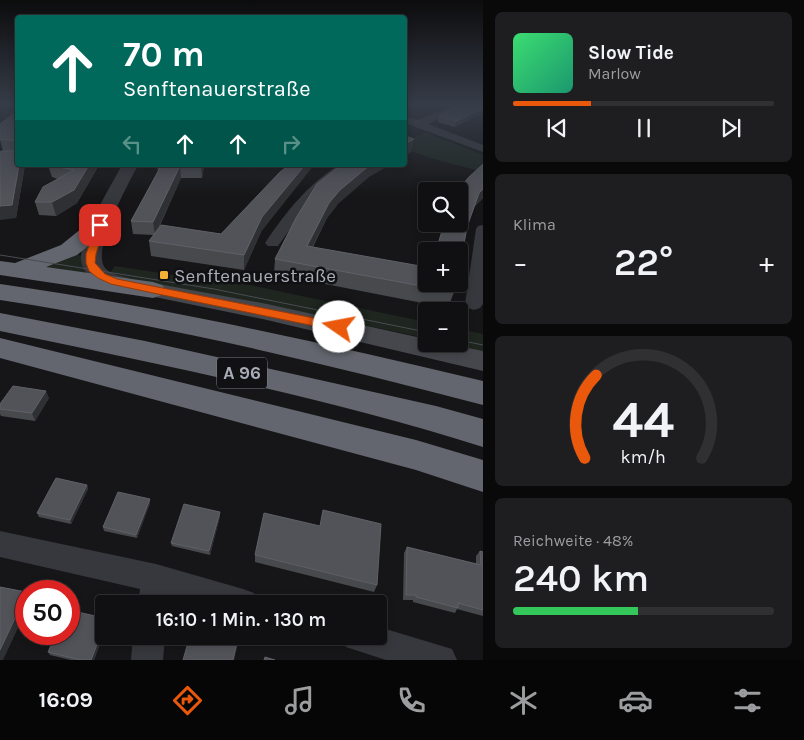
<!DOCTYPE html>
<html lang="de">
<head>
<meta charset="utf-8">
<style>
	:root { --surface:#101012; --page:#1e1e20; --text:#f1f3f6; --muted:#9c9d9f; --line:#303032; --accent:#ea580c }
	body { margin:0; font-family:Karla,sans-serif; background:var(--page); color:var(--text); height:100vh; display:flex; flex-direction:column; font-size:19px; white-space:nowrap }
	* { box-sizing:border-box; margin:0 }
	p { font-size:16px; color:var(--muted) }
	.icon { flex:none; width:28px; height:28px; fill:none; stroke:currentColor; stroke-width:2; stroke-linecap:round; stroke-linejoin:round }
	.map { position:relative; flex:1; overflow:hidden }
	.panel { display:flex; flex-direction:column; gap:12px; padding:12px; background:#09090a; width:321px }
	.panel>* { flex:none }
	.guide { position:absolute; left:15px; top:15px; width:392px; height:152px; border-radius:5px; box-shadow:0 2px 8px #0003,0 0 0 1px var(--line); background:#00695c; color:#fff; overflow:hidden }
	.buttons { position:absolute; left:418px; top:182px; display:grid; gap:10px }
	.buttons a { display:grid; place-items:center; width:50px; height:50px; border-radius:5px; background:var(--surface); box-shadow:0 2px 8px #0003,0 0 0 1px var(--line); font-size:25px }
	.speed { position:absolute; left:15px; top:580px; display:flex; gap:10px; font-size:25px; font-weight:700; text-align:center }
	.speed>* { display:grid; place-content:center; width:65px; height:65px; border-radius:50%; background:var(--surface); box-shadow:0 2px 8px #0003,0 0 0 1px var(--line); line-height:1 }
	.speed .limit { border:8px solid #d22; background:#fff; color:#111 }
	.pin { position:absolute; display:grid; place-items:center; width:42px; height:42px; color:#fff; margin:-21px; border-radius:10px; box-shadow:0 2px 8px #0006 }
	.me { position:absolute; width:55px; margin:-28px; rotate:282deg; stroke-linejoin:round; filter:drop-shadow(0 0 4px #0008) }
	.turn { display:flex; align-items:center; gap:18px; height:105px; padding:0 25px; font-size:22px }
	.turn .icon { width:65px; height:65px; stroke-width:2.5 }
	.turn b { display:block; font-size:35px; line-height:42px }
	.lanes { display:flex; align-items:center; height:48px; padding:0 25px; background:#0003; justify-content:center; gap:25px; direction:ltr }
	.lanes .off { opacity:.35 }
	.big { font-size:38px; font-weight:600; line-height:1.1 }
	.panel .card { flex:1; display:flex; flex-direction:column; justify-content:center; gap:8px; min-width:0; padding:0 18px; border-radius:8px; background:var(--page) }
	.panel .dial { align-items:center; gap:0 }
	.dial svg { height:130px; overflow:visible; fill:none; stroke:var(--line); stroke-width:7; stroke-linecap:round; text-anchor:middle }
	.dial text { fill:var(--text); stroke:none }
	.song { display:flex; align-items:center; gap:15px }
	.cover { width:60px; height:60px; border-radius:8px; background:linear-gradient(135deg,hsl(140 70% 55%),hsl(160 70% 35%)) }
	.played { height:5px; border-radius:2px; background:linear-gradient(90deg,var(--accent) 30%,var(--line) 30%) }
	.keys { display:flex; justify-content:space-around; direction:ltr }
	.heat { display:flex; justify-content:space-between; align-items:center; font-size:28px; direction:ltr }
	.charge { height:8px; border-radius:4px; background:linear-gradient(90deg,#34c759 48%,var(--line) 0) }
	.trip { position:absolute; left:95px; top:595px; width:292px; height:50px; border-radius:5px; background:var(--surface); box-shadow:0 2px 8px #0003,0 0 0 1px var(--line); font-weight:600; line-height:50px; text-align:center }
	.menu { display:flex; height:80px; justify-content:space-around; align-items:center; background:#060607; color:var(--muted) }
	.menu .icon { width:35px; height:35px }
	.menu .current { color:var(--accent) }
	.menu b { font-size:22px; color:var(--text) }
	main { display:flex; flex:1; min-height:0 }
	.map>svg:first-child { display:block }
	.green { fill:#1e261f }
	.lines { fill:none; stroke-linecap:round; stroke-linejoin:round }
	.minor { fill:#37383d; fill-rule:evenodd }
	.tertiary { fill:#37383d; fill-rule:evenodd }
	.secondary { fill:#45474d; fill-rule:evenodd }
	.motorway { fill:#63666e; fill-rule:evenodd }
	.tram { stroke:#4a4c52; stroke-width:1 }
	.wall { fill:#47494d }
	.shaded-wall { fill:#2f3033 }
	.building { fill:#525359; stroke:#5f6168 }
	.route { fill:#ea580c; stroke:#983908 }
	.poi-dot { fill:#f2b134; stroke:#111113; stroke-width:2 }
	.labels { text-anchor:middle; stroke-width:5; stroke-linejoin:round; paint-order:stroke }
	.shield { fill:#111113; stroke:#7b7e86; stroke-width:1 }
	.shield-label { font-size:18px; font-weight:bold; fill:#a8adb8 }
	.poi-label { font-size:19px; fill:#a8adb8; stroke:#111113; text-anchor:start }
</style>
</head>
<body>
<main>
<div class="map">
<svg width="483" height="660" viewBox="0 0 483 660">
	<rect width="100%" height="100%" fill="#161618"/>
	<path class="green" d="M425,132L483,155V172L434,159L405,149V143Z
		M68,254L86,256L85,274L39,268Z
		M115,266L218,282L220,279L426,322V338L238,299L120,279L109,274Z
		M459,329L483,334V351L452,344H459Z"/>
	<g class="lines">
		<path class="minor" d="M455,104H469L428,124L483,145V152L405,123V116L418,120Z
			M339,165H354L329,183L310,201L278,246H268L265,243C286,212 307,185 339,165Z
			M483,225V304L480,308L474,310L468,308L465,304L476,229L478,226Z
			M0,531L156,564L243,589L254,593L258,604H193L169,596L168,604H138L140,589L0,557Z
			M379,627L452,649L457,660H386L346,647L342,636H379Z
			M133,636H165L163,660H131Z"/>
		<path class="tertiary" d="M122,165H138C129,183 89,253 106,269C115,278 133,275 140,285L137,290C126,292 114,289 103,285C93,281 82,272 81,260C80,235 110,188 122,165Z"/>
		<path class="secondary" d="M153,283L267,304L426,339V344H450L483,351V371L267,320L145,295L141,290L145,285Z"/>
		<path class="motorway" d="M100,219L108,220L111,225L108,230L77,255L46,267L153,282L162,285L166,290L162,295L153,298L0,275V261L15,263L61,245L92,220Z
			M0,284C163,307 323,343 483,381V405C323,363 163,325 0,300Z
			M0,313L145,341L436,406L483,419V447C325,397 162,365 0,331Z
			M0,338L416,440L483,460V492L416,470L0,358Z"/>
		<path class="tram" d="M0,255L214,289L426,332
			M459,340L483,345"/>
	</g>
	<path class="wall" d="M462,104L455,127L438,122L439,116Z
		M18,110V165H25L16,218L3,151L0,140V124Z
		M48,165H99L77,203L56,216L39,215L35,202L58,179L52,177Z
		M157,165H204L202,178H181L158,230L221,234L261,232L244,270L151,256L149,241L154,235L133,234L131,221L158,172Z
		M369,177L338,204L327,218L313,247L454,292L448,308L274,274L275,259Z
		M459,191L483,198L474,207L467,227L462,255L459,265Z
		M49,398L35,421L1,416L0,414V404Z
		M87,485L88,489L71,524L39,517L37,513Z
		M150,503L137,538L104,531L103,527Z
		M220,512V516L210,555L172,546L171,543Z
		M407,547L476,564V556L480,551L483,552V616L457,609L455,613L413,602V600H403L404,553Z
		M255,555L377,585L374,592L255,562Z
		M104,618V633L94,660H71L50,655L48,652Z"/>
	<path class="shaded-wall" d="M443,104H450L442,108Z
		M483,108V113L455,127L457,121Z
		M414,139L411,152L405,156V144Z
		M19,165H25L16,218L0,220V206Z
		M89,165H99L77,203L56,216L52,202Z
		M202,165H204L202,178L201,167Z
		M305,165H314L261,232L244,270V255L262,217Z
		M370,165H390L369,177L338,204L327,218L305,261L307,246L329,203L340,190Z
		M180,166L181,178L155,235L153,222Z
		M483,189V198L474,207L479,193Z
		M46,391L49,398L35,421L32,413Z
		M87,485L88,489L71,524L70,520Z
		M150,499V503L137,538L136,535Z
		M220,512V516L210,555L209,551Z
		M26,595V611L3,660H0V650Z
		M104,626V633L94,660H91Z
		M237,642V648L234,660H233Z"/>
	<path class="building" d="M462,104H483V108L457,121L439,116Z
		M18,110V165H19L12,205L0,206V153L1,151H16V141L0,139V124Z
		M405,136L414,139L405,144Z
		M483,164V189L479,193L467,227L462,255L459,254V251H436L444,224H459V191H457L469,177Z
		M50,165H89L74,190L52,202H35L43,187L74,170Z
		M157,165H202L201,167L180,166L153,222L131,221L161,166H157Z
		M289,165H305L262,217L244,255L149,241L161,225L221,234L280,172Z
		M341,165H370L340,190L329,203L307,246L426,267V284H454V292L275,259L296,218L317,184Z
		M13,386L46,391L32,413L0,409V404Z
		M56,478L87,485L70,520L37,513Z
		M118,492L150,499L136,535L103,527Z
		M184,504L220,512L209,551L171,543Z
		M323,510L381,524L377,585L255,555L264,513L320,526Z
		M407,547L481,565L480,551L483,552V610L458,603V608L416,597V595H406Z
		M0,587L26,592V595L0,650Z
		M69,610L104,618V626L91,660H81L48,652L56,634H69Z
		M190,636H214L237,642L233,660H183Z
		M265,657L275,660H264Z"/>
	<linearGradient id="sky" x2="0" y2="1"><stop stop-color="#0c0c0d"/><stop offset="0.53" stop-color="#363c48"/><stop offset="1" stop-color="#363c48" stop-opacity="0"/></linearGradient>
	<rect width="483" height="197" fill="url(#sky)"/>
	<path class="route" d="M97,223H100L105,225L96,254L95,263L105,274L117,279L339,323L345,327L339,331L153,293L111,284L98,278L89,271L86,263V254Z"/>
	<rect class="poi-dot" x="159" y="270" width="10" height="10" rx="2.5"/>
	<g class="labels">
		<rect class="shield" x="217" y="357.5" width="50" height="31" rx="4"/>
		<g class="shield-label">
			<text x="242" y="379">A 96</text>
		</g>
		<g class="poi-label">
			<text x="174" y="282">Senftenauerstraße</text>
		</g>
	</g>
</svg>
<div class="buttons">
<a><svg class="icon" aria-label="search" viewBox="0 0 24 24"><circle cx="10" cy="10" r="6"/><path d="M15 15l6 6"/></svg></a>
<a>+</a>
<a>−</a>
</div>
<div class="speed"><div class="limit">50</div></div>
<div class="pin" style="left:100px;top:225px;background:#d93025"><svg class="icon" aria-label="arrive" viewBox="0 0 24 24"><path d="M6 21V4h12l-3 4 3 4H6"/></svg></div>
<svg class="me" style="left:339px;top:327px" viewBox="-20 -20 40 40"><circle r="19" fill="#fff"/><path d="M0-13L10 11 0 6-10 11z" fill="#ea580c"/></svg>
<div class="trip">16:10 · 1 Min. · 130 m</div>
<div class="guide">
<div class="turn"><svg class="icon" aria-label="ahead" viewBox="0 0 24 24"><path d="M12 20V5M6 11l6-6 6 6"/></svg><div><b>70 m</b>Senftenauerstraße</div></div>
<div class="lanes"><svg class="icon off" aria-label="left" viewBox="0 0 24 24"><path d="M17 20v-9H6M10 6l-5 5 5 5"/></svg><svg class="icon" aria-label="ahead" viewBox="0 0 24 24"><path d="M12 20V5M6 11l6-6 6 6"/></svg><svg class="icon" aria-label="ahead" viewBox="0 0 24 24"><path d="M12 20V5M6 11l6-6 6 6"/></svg><svg class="icon off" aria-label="right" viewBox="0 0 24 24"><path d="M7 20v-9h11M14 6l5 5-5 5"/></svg></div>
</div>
</div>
<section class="panel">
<div class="card">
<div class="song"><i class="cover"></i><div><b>Slow Tide</b><p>Marlow</p></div></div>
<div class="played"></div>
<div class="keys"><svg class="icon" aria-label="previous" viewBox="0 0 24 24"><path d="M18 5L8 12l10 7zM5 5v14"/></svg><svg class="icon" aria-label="pause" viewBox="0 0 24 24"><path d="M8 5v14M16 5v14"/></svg><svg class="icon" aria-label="next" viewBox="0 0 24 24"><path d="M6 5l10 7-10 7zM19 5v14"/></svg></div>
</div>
<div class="card"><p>Klima</p>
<div class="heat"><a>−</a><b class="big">22°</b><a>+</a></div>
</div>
<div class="card dial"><svg viewBox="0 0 100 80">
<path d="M14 69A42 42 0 1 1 86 69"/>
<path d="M14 69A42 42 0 0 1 21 18" stroke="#ea580c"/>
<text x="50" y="56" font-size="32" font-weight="700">44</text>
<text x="50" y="72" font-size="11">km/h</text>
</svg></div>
<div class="card"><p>Reichweite · 48%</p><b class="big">240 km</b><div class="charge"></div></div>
</section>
</main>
<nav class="menu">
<b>16:09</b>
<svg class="icon current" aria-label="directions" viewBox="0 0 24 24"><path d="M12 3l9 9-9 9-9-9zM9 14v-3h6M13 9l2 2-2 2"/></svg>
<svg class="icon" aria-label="music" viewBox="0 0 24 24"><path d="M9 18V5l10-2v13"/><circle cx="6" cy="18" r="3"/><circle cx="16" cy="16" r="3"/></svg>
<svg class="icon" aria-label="phone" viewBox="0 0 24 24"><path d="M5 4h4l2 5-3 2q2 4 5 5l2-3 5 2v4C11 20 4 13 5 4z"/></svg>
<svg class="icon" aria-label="climate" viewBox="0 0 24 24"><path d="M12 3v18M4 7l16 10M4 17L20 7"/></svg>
<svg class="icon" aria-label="car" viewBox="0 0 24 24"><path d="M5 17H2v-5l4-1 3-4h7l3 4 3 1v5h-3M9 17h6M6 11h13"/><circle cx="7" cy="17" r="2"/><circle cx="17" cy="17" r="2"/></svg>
<svg class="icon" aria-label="filters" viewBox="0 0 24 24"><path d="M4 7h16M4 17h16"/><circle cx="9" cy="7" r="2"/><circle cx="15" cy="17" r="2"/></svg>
</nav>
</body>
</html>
